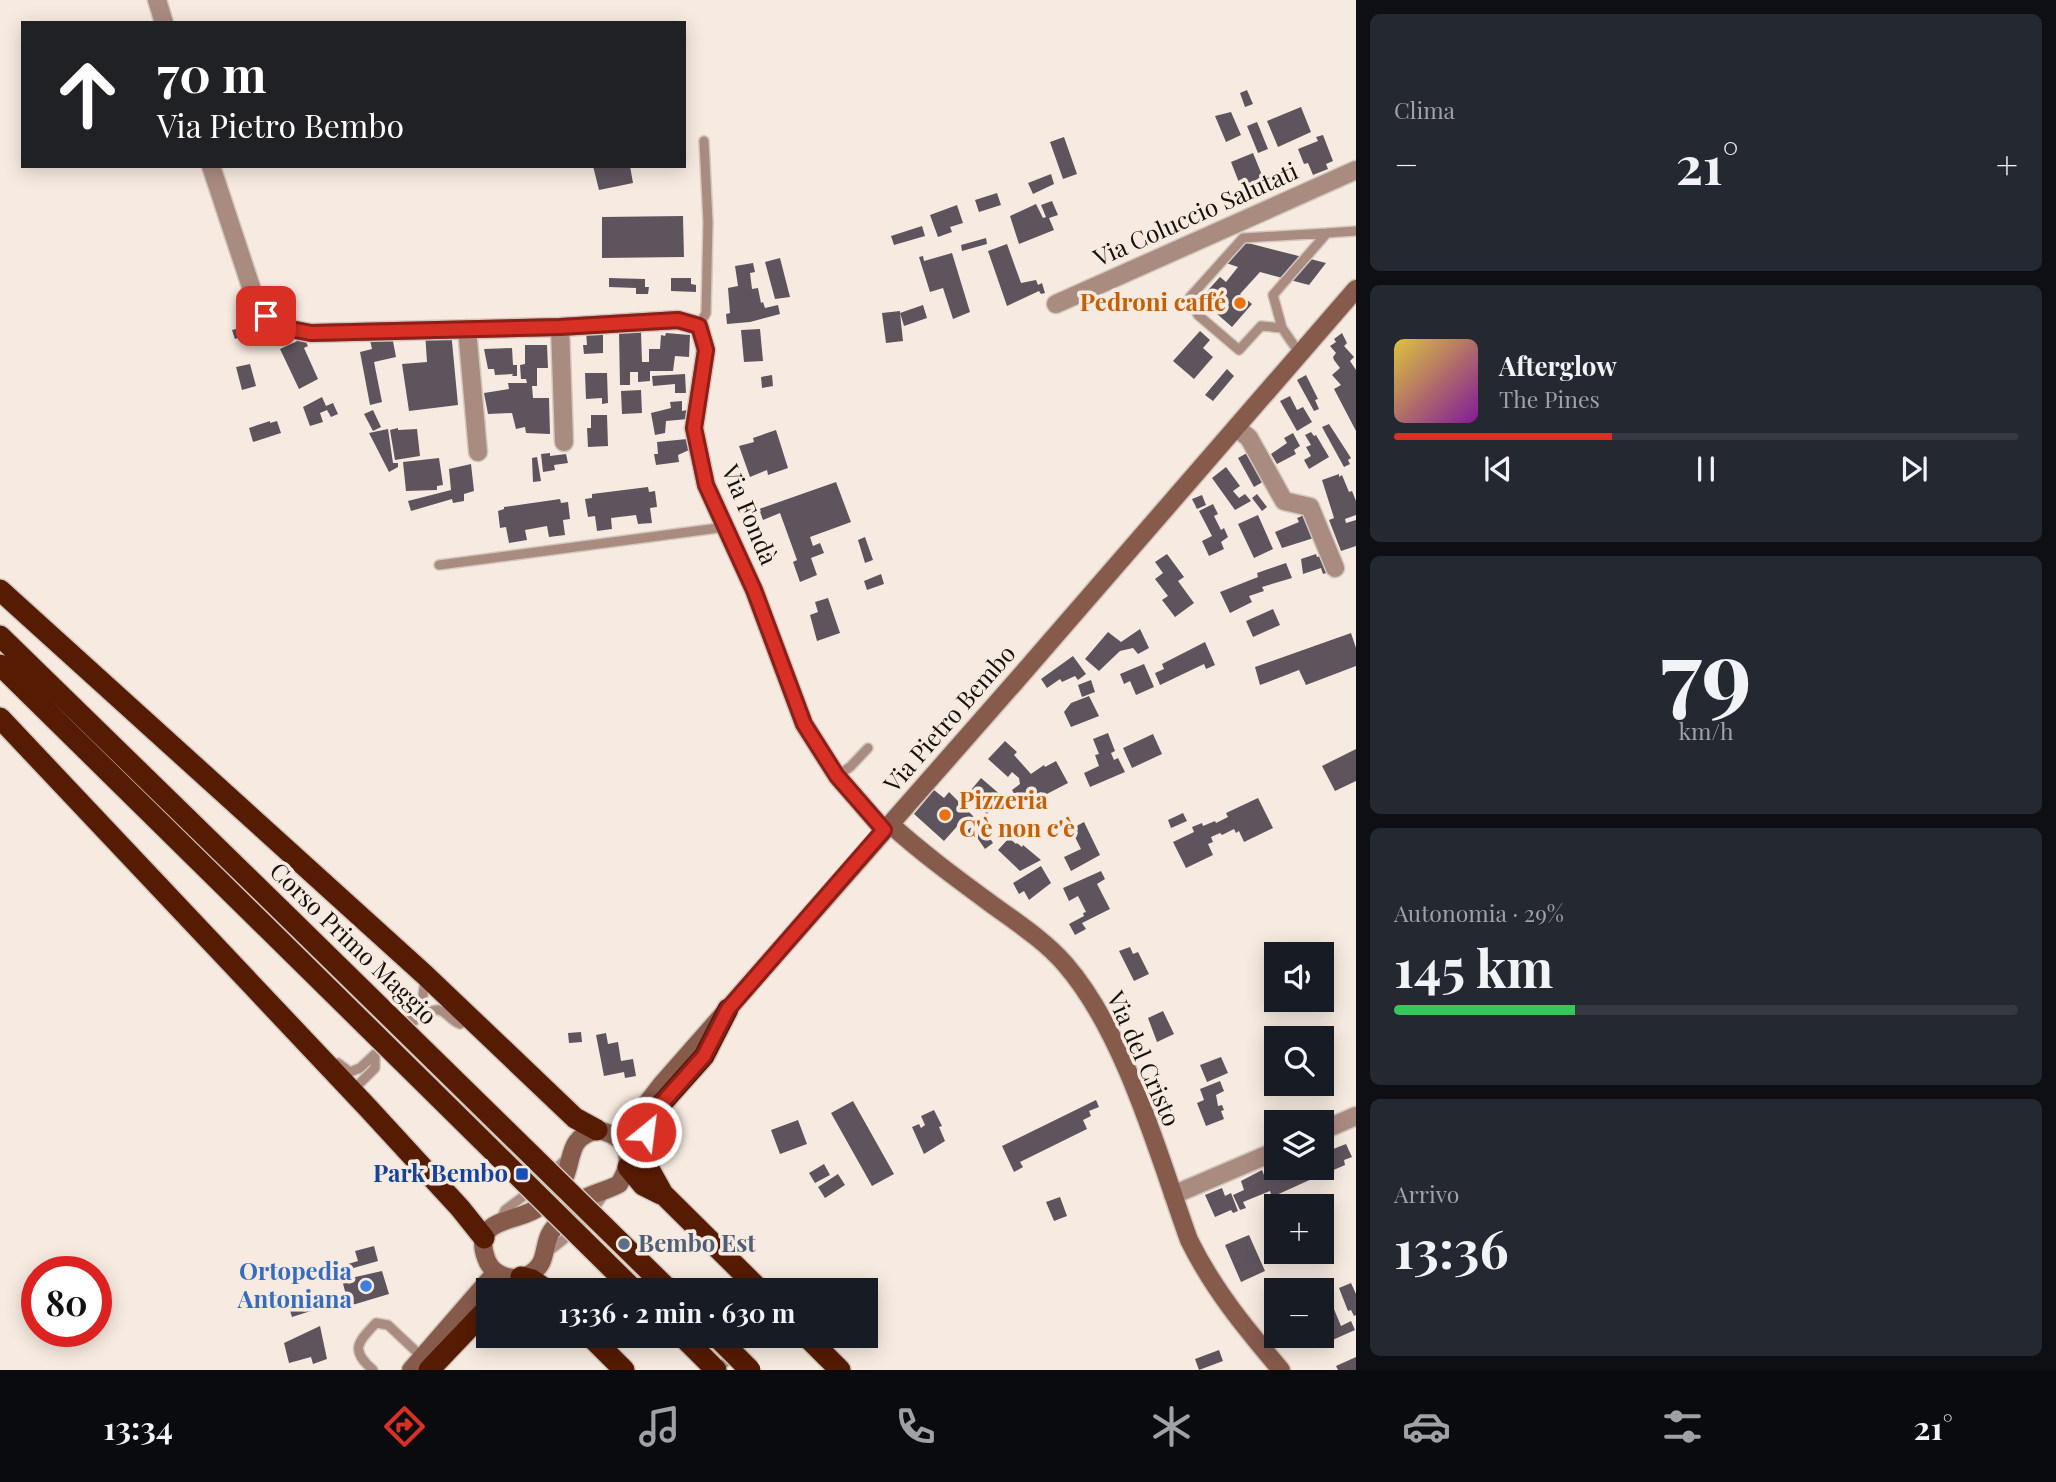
<!DOCTYPE html>
<html lang="it">
<head>
<meta charset="utf-8">
<style>
	:root { --surface:#171b24; --page:#242831; --text:#f1f3f6; --muted:#9ea1a6; --line:#363941; --accent:#d93025 }
	body { margin:0; font-family:"Playfair Display",serif; background:var(--page); color:var(--text); height:100vh; display:flex; flex-direction:column; font-size:26px; white-space:nowrap }
	* { box-sizing:border-box; margin:0 }
	p { font-size:23px; color:var(--muted) }
	.icon { flex:none; width:38px; height:38px; fill:none; stroke:currentColor; stroke-width:2; stroke-linecap:round; stroke-linejoin:round }
	.map { position:relative; flex:1; overflow:hidden }
	.details { display:flex; flex-direction:column; gap:14px; padding:14px; background:#0d0f14; width:700px }
	.details>* { flex:none }
	.guide { position:absolute; left:21px; top:21px; width:665px; height:147px; border-radius:0px; box-shadow:0 4px 18px #0003; background:#202124; color:#fff; overflow:hidden }
	.tools { position:absolute; left:1264px; top:942px; display:grid; gap:14px }
	.tools a { display:grid; place-items:center; width:70px; height:70px; border-radius:0px; background:var(--surface); box-shadow:0 4px 18px #0003; font-size:35px }
	.speed { position:absolute; left:21px; top:1256px; display:flex; gap:14px; font-size:35px; font-weight:700; text-align:center }
	.speed>* { display:grid; place-content:center; width:91px; height:91px; border-radius:50%; background:var(--surface); box-shadow:0 4px 18px #0003; line-height:1 }
	.speed .limit { border:10px solid #d22; background:#fff; color:#111 }
	.pin { position:absolute; display:grid; place-items:center; width:60px; height:60px; color:#fff; margin:-30px; border-radius:14px; box-shadow:0 4px 10px #0006 }
	.me { position:absolute; width:77px; margin:-38px; rotate:29deg; stroke-linejoin:round; filter:drop-shadow(0 0 5px #0008) }
	.turn { display:flex; align-items:center; gap:24px; height:147px; padding:0 21px; font-size:32px }
	.turn .icon { width:91px; height:91px; stroke-width:2.5 }
	.turn b { display:block; font-size:49px; line-height:60px }
	.big { font-size:52px; font-weight:700; line-height:1.1 }
	.details .tile { flex:1; display:flex; flex-direction:column; justify-content:center; gap:10px; min-width:0; padding:0 24px; border-radius:10px; background:var(--page) }
	.details .dial { align-items:center; gap:0 }
	.dial b { font-size:91px; line-height:1 }
	.song { display:flex; align-items:center; gap:21px }
	.cover { width:84px; height:84px; border-radius:10px; background:linear-gradient(135deg,hsl(50 70% 55%),hsl(290 70% 35%)) }
	.played { height:7px; border-radius:4px; background:linear-gradient(90deg,var(--accent) 35%,var(--line) 35%) }
	.keys { display:flex; justify-content:space-around; direction:ltr }
	.heat { display:flex; justify-content:space-between; align-items:center; font-size:38px; direction:ltr }
	.charge { height:10px; border-radius:5px; background:linear-gradient(90deg,#34c759 29%,var(--line) 0) }
	.trip { position:absolute; left:476px; top:1278px; width:402px; height:70px; border-radius:0px; background:var(--surface); box-shadow:0 4px 18px #0003; font-weight:700; line-height:70px; text-align:center }
	.menu { display:flex; height:112px; justify-content:space-around; align-items:center; background:#090b0e; color:var(--muted) }
	.menu .icon { width:49px; height:49px }
	.menu .current { color:var(--accent) }
	.menu b { font-size:32px; color:var(--text) }
	main { display:flex; flex:1; min-height:0 }
	.map>svg:first-child { display:block }
	.building { fill:#5e545e }
	.lines { fill:none; stroke-linecap:round; stroke-linejoin:round }
	.lane-casing { stroke:#d3c8bf; stroke-width:12 }
	.street-casing { stroke:#d3c8bf; stroke-width:21 }
	.secondary-casing { stroke:#d3c8bf; stroke-width:21 }
	.highway-casing { stroke:#d3c8bf; stroke-width:24 }
	.lane { stroke:#aa8b80; stroke-width:9 }
	.street { stroke:#aa8b80; stroke-width:18 }
	.secondary { stroke:#875b4c; stroke-width:18 }
	.highway { stroke:#561b03; stroke-width:21 }
	.highway-bridge-casing { stroke:#d3c8bf; stroke-width:24; stroke-linecap:butt }
	.highway-bridge { stroke:#561b03; stroke-width:21 }
	.route-casing { stroke:#8d1f18; stroke-width:18 }
	.route { stroke:#d93025; stroke-width:12 }
	.food-dot { fill:#e8710a; stroke:#f7ebe1; stroke-width:2.5 }
	.transit-dot { fill:#1a4fb4; stroke:#f7ebe1; stroke-width:2.5 }
	.service-dot { fill:#5c6f8a; stroke:#f7ebe1; stroke-width:2.5 }
	.shop-dot { fill:#3f7fe0; stroke:#f7ebe1; stroke-width:2.5 }
	.labels { text-anchor:middle; stroke-width:7; stroke-linejoin:round; paint-order:stroke }
	.street-label { font-size:24px; fill:#15110e; stroke:#f7ebe1 }
	.food-label { font-size:24px; font-weight:bold; fill:#c56008; stroke:#f7ebe1; text-anchor:end }
	.transit-label { font-size:24px; font-weight:bold; fill:#164399; stroke:#f7ebe1; text-anchor:end }
	.service-label { font-size:24px; font-weight:bold; fill:#4e5e75; stroke:#f7ebe1; text-anchor:start }
	.shop-label { font-size:24px; font-weight:bold; fill:#366cbe; stroke:#f7ebe1; text-anchor:end }
</style>
</head>
<body>
<main>
<div class="map">
<svg width="1356" height="1370" viewBox="0 0 1356 1370">
	<rect width="100%" height="100%" fill="#f7ebe1"/>
	<path class="building" d="M1247,90L1253,104L1245,107L1240,93Z
		M1301,107L1311,132L1278,147L1267,121Z
		M1231,112L1241,135L1226,142L1215,116Z
		M1257,122L1268,149L1258,153L1247,126Z
		M1323,135L1333,161L1326,164L1328,169L1313,175L1308,163L1304,164L1298,149L1318,141L1316,137Z
		M1064,137L1077,174L1063,179L1050,142Z
		M1253,153L1264,180L1267,179L1271,187L1245,198L1231,162Z
		M593,166H630L633,183L599,190Z
		M1051,174L1054,184L1033,194L1028,183Z
		M997,193L1001,205L979,212L975,200Z
		M1052,201L1058,215L1049,218L1054,230L1019,244L1010,216L1036,204L1043,218L1046,217L1041,205Z
		M957,205L963,223L950,227L952,232L938,237L930,215Z
		M683,216L684,257L602,258V217Z
		M922,226L925,236L894,245L891,236Z
		M986,238L987,244L962,251L961,245Z
		M1244,242L1326,263L1309,285L1260,272L1240,294L1252,304L1232,327L1200,299L1220,277L1226,282L1238,267L1226,263Z
		M1007,244L1021,283L1036,280L1038,285L1042,283L1045,293L1041,294L1039,291L1007,306L988,251Z
		M952,253L970,312L953,319L943,288L930,292L919,257L923,256L924,261Z
		M780,258L790,297L775,299L765,262Z
		M753,263L755,272L750,273L752,289L758,288L761,303L763,302L765,308L778,305L780,314L750,322L727,324L726,314L730,313L728,288L738,286L735,266Z
		M609,278L645,279V287H649L648,294H636V288L609,287Z
		M671,278H691V284L696,285V292L671,291Z
		M923,305L927,318L904,326L900,313L903,341L886,343L882,313L900,311V313Z
		M241,328L244,336L235,339L232,330Z
		M760,329L763,361L744,362L741,330Z
		M451,331L458,405L409,411L402,364L427,362L425,332Z
		M586,331H603V353L584,354L583,345H587Z
		M1200,331L1210,340L1203,348L1213,357L1194,379L1173,361Z
		M619,332H641L642,362H649V349H660L661,335L665,336L666,333L690,335L689,357L675,356L673,371H650V381L638,382V372H630V385H620Z
		M1342,333L1347,343L1344,346L1354,357L1350,361L1356,370V431L1334,389L1341,385L1332,375L1340,368L1334,360L1333,357L1336,353L1330,346L1336,342L1334,339Z
		M392,336L396,357L374,362L382,402L370,405L360,352L372,349L370,340Z
		M304,338L308,346L304,348L318,379L299,389L280,349Z
		M525,345H547L548,368H537V386H532L533,398H549L550,434L526,433L525,427L516,429L512,413L488,414L484,393L509,389L508,383H527L526,379H521L520,365L525,364Z
		M512,348L513,365H517V376H512L513,374L495,375L494,369H488L484,349Z
		M250,364L256,386L242,390L236,367Z
		M1227,369L1234,376L1213,401L1205,395Z
		M585,373H607L608,403L602,404V398L586,399Z
		M685,374L686,393H675V384L653,386L652,376Z
		M772,375L773,386L762,388L761,377Z
		M1306,375L1318,399L1315,400L1319,409L1314,411L1297,380Z
		M641,390L642,413L622,414L621,391Z
		M1290,396L1297,410L1303,407L1312,422L1297,431L1280,401Z
		M322,397L326,406L333,403L338,414L331,417L327,410L320,413L323,422L310,426L303,407Z
		M682,401V411L687,410L688,419L666,421L665,433L655,435L651,413L671,408L670,402Z
		M373,410L381,427L373,431L364,414Z
		M591,415H607L608,446L588,447L587,428H591Z
		M270,421V423L277,421L281,433L253,442L249,428Z
		M1329,424L1351,458L1348,460L1350,464L1344,467L1322,427Z
		M398,428V430L417,429L420,456L395,460L390,430Z
		M388,429L393,463H398V467L389,472L369,433Z
		M776,430L788,468L768,475L767,470L750,477L739,446L754,442L753,438Z
		M1311,432L1314,436L1316,435L1329,457L1309,469L1304,460L1311,456L1306,447L1311,445L1305,435Z
		M1293,433L1300,446L1294,450L1296,454L1277,464L1271,454L1287,443L1284,438Z
		M687,439L689,450L678,455L679,462L656,465L654,454H658L657,442Z
		M550,453V456L566,454L568,463L554,465L555,470L543,472L541,454Z
		M1247,453L1266,480L1254,487L1238,458Z
		M537,457L541,481L533,482L532,458Z
		M439,458L443,485L437,486V490L406,491L403,462Z
		M471,464L474,491L464,494V501L453,503L452,499L411,511L408,501L451,490L449,469Z
		M1226,467L1240,486L1233,491L1239,498L1245,494L1251,501L1235,510L1212,478Z
		M1339,474V477L1342,475L1349,492L1352,491L1356,501V515L1345,519L1346,523L1356,520V546L1341,551L1329,520L1334,518L1322,480Z
		M836,482L851,522L810,537L813,546L820,543L824,553L811,558L817,575L800,582L793,562L797,560L780,513L763,520L759,509Z
		M648,487L649,492L655,491L657,507L650,508L652,523L638,524L636,515L611,518L612,529L597,531L595,516L588,517L585,499L592,498V494Z
		M1257,494L1267,507L1262,511L1252,498Z
		M1202,495L1206,505L1197,509L1192,499Z
		M560,499L561,503L568,502L570,519L563,520L565,535L549,537L547,526L525,530L527,540L509,543L506,527L500,528L498,511L504,509V507Z
		M1213,504L1218,514L1214,516L1221,530L1224,528L1228,537L1221,542L1224,549L1209,556L1202,541L1212,536L1199,511Z
		M1307,514L1317,537L1282,548L1275,532L1299,522L1297,518Z
		M1258,515L1273,549L1254,558L1238,524Z
		M865,537L873,560L865,563L858,540Z
		M1167,554L1184,577L1178,581L1194,603L1175,617L1162,600L1168,596L1155,579L1163,573L1155,562Z
		M1316,554L1317,557L1325,555L1330,572L1323,574L1321,568L1303,574L1301,559Z
		M1286,563L1292,578L1262,587L1264,591L1249,596L1252,602L1230,613L1220,592L1258,577L1257,573Z
		M881,574L884,584L867,590L864,581Z
		M828,598L840,633L817,641L810,615L818,612L815,602Z
		M1273,609L1280,625L1253,637L1246,621Z
		M1140,629L1149,648L1138,654L1133,648L1120,651L1099,671L1085,659L1108,632L1121,642Z
		M1351,633L1356,648V666L1306,685L1299,670L1260,685L1255,667Z
		M1205,642L1215,665L1206,669L1204,664L1160,685L1155,673L1164,669L1162,664Z
		M1073,656L1086,674L1078,680L1075,676L1062,682L1060,679L1047,688L1041,679Z
		M1144,664L1154,687L1136,695L1130,681L1124,684L1120,674Z
		M1091,680L1095,692L1082,697L1078,685Z
		M1089,696L1099,716L1071,727L1064,712L1071,703Z
		M1108,733L1115,751L1111,753L1114,760L1118,758L1125,772L1090,787L1084,773L1099,766L1095,755L1099,754L1093,739Z
		M1153,734L1162,754L1132,768L1123,748Z
		M1005,741L1017,752L1014,755L1031,774L1044,765L1045,767L1056,761L1068,783L1043,796L1041,792L1019,803L1012,790L1020,784L1019,778L1012,772L1008,777L988,759Z
		M1356,749V781L1335,791L1322,766Z
		M981,778L1002,796L987,814L966,796Z
		M934,790L944,798L949,792L974,817L966,826L961,822L944,841L914,814Z
		M1258,798L1273,828L1244,842L1239,831L1236,833L1234,829L1222,835L1220,833L1211,837L1213,842L1208,844L1213,855L1186,868L1173,842L1194,832L1192,827L1202,823L1203,826L1215,821L1216,823L1228,817L1226,813Z
		M1183,813L1187,821L1171,828L1168,820Z
		M979,822L993,843L985,849L976,836L971,839L966,831Z
		M1084,822L1100,855L1071,871L1064,857L1081,849L1071,829Z
		M1009,838L1016,844L1017,843L1022,847L1023,845L1041,860L1020,871L998,850Z
		M1041,866L1051,883L1029,900L1024,891L1019,894L1013,883Z
		M1101,871L1105,879L1097,884L1110,909L1082,923L1086,929L1075,935L1069,924L1084,916L1083,913L1086,912L1078,896L1069,901L1063,888Z
		M1130,947L1133,954L1138,952L1149,974L1134,981L1119,951Z
		M1163,1011L1174,1034L1157,1042L1148,1018Z
		M581,1032L582,1042L569,1043L568,1033Z
		M606,1033L608,1044L618,1042L621,1061L633,1059L636,1076L625,1078L624,1072L604,1076L596,1035Z
		M1221,1057L1228,1073L1207,1082L1200,1065Z
		M1220,1081L1224,1091L1216,1095L1218,1106L1222,1105L1224,1110L1221,1111L1224,1119L1206,1126L1197,1103L1204,1100L1200,1089Z
		M1096,1100L1099,1107L1089,1111L1091,1116L1083,1120L1087,1129L1020,1162L1023,1167L1014,1172L1002,1146Z
		M853,1101L894,1174L872,1186L831,1113Z
		M934,1110L942,1126L939,1127L945,1141L924,1154L912,1127L919,1124L921,1128L925,1125L921,1116Z
		M798,1120L807,1144L780,1154L771,1130Z
		M1346,1144L1352,1157L1344,1160L1345,1165L1322,1175L1319,1167H1321V1159L1325,1157L1323,1153Z
		M824,1164L830,1175L815,1183L809,1173Z
		M1279,1167H1306L1314,1178L1272,1197L1270,1191L1243,1202L1246,1208L1240,1210L1233,1195L1244,1190L1241,1181L1262,1170L1266,1180L1282,1173Z
		M838,1174L845,1185L825,1198L818,1187Z
		M1222,1188L1225,1196L1231,1193L1238,1211L1233,1213L1231,1210L1215,1217L1205,1195Z
		M1060,1197L1067,1216L1054,1221L1046,1202Z
		M1249,1235L1265,1271L1241,1282L1225,1245Z
		M374,1246L378,1261L350,1269L348,1264L358,1261L355,1251Z
		M382,1271L389,1294L349,1306L342,1280Z
		M1351,1283L1356,1294V1315L1354,1316L1351,1310L1348,1311L1339,1288Z
		M1330,1292L1334,1301L1331,1302L1341,1326L1351,1321L1355,1330L1328,1342L1321,1323V1296Z
		M310,1294L314,1310L292,1317L287,1301Z
		M320,1326L327,1359L313,1364L311,1357L289,1363L284,1343Z
		M1219,1350L1223,1361L1199,1370L1195,1359Z
		M1356,1357V1370H1338L1336,1366Z"/>
	<g class="lines">
		<defs>
			<path id="lane" d="M699,326L706,313L708,222L704,141
				M1282,328L1261,326L1239,350L1198,315L1190,297L1243,238L1327,233
				M1300,354L1282,328L1273,295L1327,233L1356,231
				M439,565L726,527
				M837,776L850,767L868,748
				M425,980L422,1003L406,1025C414,1022 433,1008 439,1010C448,1013 451,1021 460,1024L471,1018
				M338,1063L350,1072L360,1068L375,1054V1068L358,1085L360,1095
				M500,1221L505,1210L541,1183L568,1157
				M546,1253C569,1237 591,1215 606,1191
				M373,1370C350,1350 357,1343 376,1323L388,1325L422,1357
				M718,1370L751,1335"/>
			<path id="street" d="M157,0L164,23
				M211,166L254,296L266,316L285,328L311,333L560,327L678,320L699,326L706,350L694,428L706,485L754,590L804,724L837,776L884,830
				M1056,304L1356,170
				M560,327L564,442
				M467,329L478,452
				M1237,428L1249,438L1284,501L1310,507L1335,568
				M1321,1131L1356,1116
				M1173,1195L1276,1151"/>
			<path id="secondary" d="M890,824C922,853 956,878 990,903C1016,922 1044,940 1065,964C1125,1033 1158,1154 1189,1240C1213,1289 1246,1329 1281,1370
				M597,1130C628,1136 636,1158 619,1184C607,1191 591,1193 580,1201C570,1209 558,1222 551,1232C545,1241 546,1253 541,1263C528,1285 494,1282 486,1258C471,1216 520,1223 539,1207C547,1200 559,1189 564,1179C574,1157 567,1138 597,1130Z
				M619,1139L661,1085L1016,681L1356,289
				M411,1370L496,1272"/>
			<path id="highway" d="M0,590L425,975L575,1118L597,1130
				M0,636L281,910
				M0,665L266,927
				M0,718L368,1108L460,1208L484,1238
				M728,1009L704,1056L663,1102L649,1121L644,1147L648,1167L663,1194L760,1290
				M628,1167L643,1185L661,1194
				M521,1277L532,1280L547,1290
				M589,1335L624,1370
				M681,1335L716,1370
				M805,1335L840,1370
				M429,1370L488,1308"/>
		</defs>
		<use href="#lane" class="lane-casing"/>
		<use href="#street" class="street-casing"/>
		<use href="#secondary" class="secondary-casing"/>
		<use href="#highway" class="highway-casing"/>
		<use href="#lane" class="lane"/>
		<use href="#street" class="street"/>
		<use href="#secondary" class="secondary"/>
		<use href="#highway" class="highway"/>
		<defs>
			<path id="highway-bridge" d="M281,910L669,1290
				M266,927L634,1290
				M715,1335L750,1370"/>
		</defs>
		<use href="#highway-bridge" class="highway-bridge-casing"/>
		<use href="#highway-bridge" class="highway-bridge"/>
	</g>
	<g class="lines">
		<defs>
			<path id="route" d="M266,316L285,328L311,333L560,327L678,320L699,326L706,350L694,428L706,485L754,590L804,724L837,776L884,830L728,1009L704,1056L663,1102L649,1121L646,1132"/>
		</defs>
		<use href="#route" class="route-casing"/>
		<use href="#route" class="route"/>
	</g>
	<g class="food-dot">
		<circle cx="1240" cy="303" r="7"/>
		<circle cx="945" cy="815" r="7"/>
	</g>
	<rect class="transit-dot" x="515" y="1167" width="14" height="14" rx="3.5"/>
	<circle class="service-dot" cx="624" cy="1244" r="7"/>
	<circle class="shop-dot" cx="366" cy="1286" r="7"/>
	<g class="labels">
		<g class="street-label">
			<text transform="translate(1196 215) rotate(-24)" y="8">Via Coluccio Salutati</text>
			<text transform="translate(749 515) rotate(67)" y="8">Via Fondà</text>
			<text transform="translate(950 719) rotate(-49)" y="8">Via Pietro Bembo</text>
			<text transform="translate(353 944) rotate(44)" y="8">Corso Primo Maggio</text>
			<text transform="translate(1143 1059) rotate(66)" y="8">Via del Cristo</text>
		</g>
		<g class="food-label">
			<text x="1226" y="311">Pedroni caffé</text>
			<text x="959" y="809" text-anchor="start">Pizzeria<tspan x="959" dy="28">C'è non c'è</tspan></text>
		</g>
		<g class="transit-label">
			<text x="508" y="1182">Park Bembo</text>
		</g>
		<g class="service-label">
			<text x="638" y="1252">Bembo Est</text>
		</g>
		<g class="shop-label">
			<text x="352" y="1280">Ortopedia<tspan x="352" dy="28">Antoniana</tspan></text>
		</g>
	</g>
</svg>
<div class="tools">
<a><svg class="icon" aria-label="sound" viewBox="0 0 24 24"><path d="M4 9h4l5-4v14l-5-4H4zM17 9q2 3 0 6"/></svg></a>
<a><svg class="icon" aria-label="search" viewBox="0 0 24 24"><circle cx="10" cy="10" r="6"/><path d="M15 15l6 6"/></svg></a>
<a><svg class="icon" aria-label="layers" viewBox="0 0 24 24"><path d="M12 4l9 5-9 5-9-5zM3 14l9 5 9-5"/></svg></a>
<a>+</a>
<a>−</a>
</div>
<div class="speed"><div class="limit">80</div></div>
<div class="pin" style="left:266px;top:316px;background:#d93025"><svg class="icon" aria-label="arrive" viewBox="0 0 24 24"><path d="M6 21V4h12l-3 4 3 4H6"/></svg></div>
<svg class="me" style="left:646px;top:1132px" viewBox="-20 -20 40 40"><circle r="17" fill="#d93025" stroke="#fff" stroke-width="3"/><path d="M0-11L8 9 0 5-8 9z" fill="#fff"/></svg>
<div class="trip">13:36 · 2 min · 630 m</div>
<div class="guide">
<div class="turn"><svg class="icon" aria-label="ahead" viewBox="0 0 24 24"><path d="M12 20V5M6 11l6-6 6 6"/></svg><div><b>70 m</b>Via Pietro Bembo</div></div>
</div>
</div>
<section class="details">
<div class="tile"><p>Clima</p>
<div class="heat"><a>−</a><b class="big">21°</b><a>+</a></div>
</div>
<div class="tile">
<div class="song"><i class="cover"></i><div><b>Afterglow</b><p>The Pines</p></div></div>
<div class="played"></div>
<div class="keys"><svg class="icon" aria-label="previous" viewBox="0 0 24 24"><path d="M18 5L8 12l10 7zM5 5v14"/></svg><svg class="icon" aria-label="pause" viewBox="0 0 24 24"><path d="M8 5v14M16 5v14"/></svg><svg class="icon" aria-label="next" viewBox="0 0 24 24"><path d="M6 5l10 7-10 7zM19 5v14"/></svg></div>
</div>
<div class="tile dial"><b>79</b><p>km/h</p></div>
<div class="tile"><p>Autonomia · 29%</p><b class="big">145 km</b><div class="charge"></div></div>
<div class="tile"><p>Arrivo</p><b class="big">13:36</b></div>
</section>
</main>
<nav class="menu">
<b>13:34</b>
<svg class="icon current" aria-label="directions" viewBox="0 0 24 24"><path d="M12 3l9 9-9 9-9-9zM9 14v-3h6M13 9l2 2-2 2"/></svg>
<svg class="icon" aria-label="music" viewBox="0 0 24 24"><path d="M9 18V5l10-2v13"/><circle cx="6" cy="18" r="3"/><circle cx="16" cy="16" r="3"/></svg>
<svg class="icon" aria-label="phone" viewBox="0 0 24 24"><path d="M5 4h4l2 5-3 2q2 4 5 5l2-3 5 2v4C11 20 4 13 5 4z"/></svg>
<svg class="icon" aria-label="climate" viewBox="0 0 24 24"><path d="M12 3v18M4 7l16 10M4 17L20 7"/></svg>
<svg class="icon" aria-label="car" viewBox="0 0 24 24"><path d="M5 17H2v-5l4-1 3-4h7l3 4 3 1v5h-3M9 17h6M6 11h13"/><circle cx="7" cy="17" r="2"/><circle cx="17" cy="17" r="2"/></svg>
<svg class="icon" aria-label="filters" viewBox="0 0 24 24"><path d="M4 7h16M4 17h16"/><circle cx="9" cy="7" r="2"/><circle cx="15" cy="17" r="2"/></svg>
<b>21°</b>
</nav>
</body>
</html>
